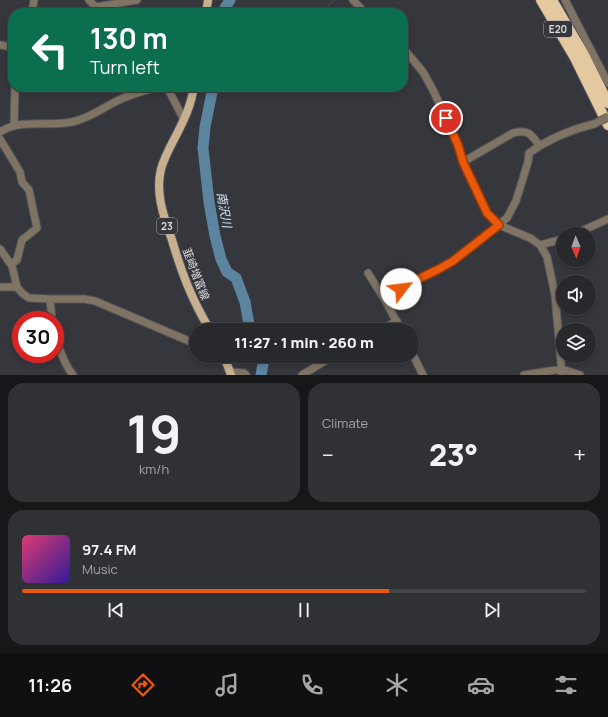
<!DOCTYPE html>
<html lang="en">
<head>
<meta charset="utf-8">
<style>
	:root { --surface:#28292d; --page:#303135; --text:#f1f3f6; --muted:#a5a6aa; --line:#444549; --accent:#ea580c }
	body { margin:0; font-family:Manrope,"Noto Sans JP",sans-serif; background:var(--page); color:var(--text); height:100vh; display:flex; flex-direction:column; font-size:15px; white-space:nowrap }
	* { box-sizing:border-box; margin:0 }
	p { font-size:13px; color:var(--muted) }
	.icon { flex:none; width:22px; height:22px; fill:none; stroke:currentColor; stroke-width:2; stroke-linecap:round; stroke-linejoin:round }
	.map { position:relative; height:375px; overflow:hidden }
	.sheet { display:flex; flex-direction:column; gap:8px; padding:8px; background:#161719; flex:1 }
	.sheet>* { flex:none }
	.top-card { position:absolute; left:8px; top:8px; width:400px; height:84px; border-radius:16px; box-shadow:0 2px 6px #0003,0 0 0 1px var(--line); background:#0b6e4f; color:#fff; overflow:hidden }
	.needle { width:26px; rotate:178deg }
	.buttons { position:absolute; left:556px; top:227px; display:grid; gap:8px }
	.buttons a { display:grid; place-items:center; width:40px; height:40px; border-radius:50%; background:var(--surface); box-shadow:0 2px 6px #0003,0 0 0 1px var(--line); font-size:20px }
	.speed { position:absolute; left:12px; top:311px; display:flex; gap:8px; font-size:20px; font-weight:700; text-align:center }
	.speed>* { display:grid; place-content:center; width:52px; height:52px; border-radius:50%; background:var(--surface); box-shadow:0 2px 6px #0003,0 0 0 1px var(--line); line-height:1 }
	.speed .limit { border:6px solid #d22; background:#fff; color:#111 }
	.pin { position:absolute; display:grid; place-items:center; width:34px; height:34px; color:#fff; margin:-17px; border:2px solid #fff; border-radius:50%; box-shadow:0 1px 4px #0007 }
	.me { position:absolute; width:44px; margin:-22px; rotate:60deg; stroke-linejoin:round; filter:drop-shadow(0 0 3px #0008) }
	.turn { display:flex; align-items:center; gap:14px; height:84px; padding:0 16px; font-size:18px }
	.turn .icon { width:52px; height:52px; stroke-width:2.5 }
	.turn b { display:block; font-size:28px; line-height:34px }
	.big { font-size:30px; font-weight:800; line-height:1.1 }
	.sheet .widget { flex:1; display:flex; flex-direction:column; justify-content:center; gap:6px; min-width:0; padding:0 14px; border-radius:16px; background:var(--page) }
	.sheet .dial { align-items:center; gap:0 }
	.dial b { font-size:52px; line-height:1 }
	.song { display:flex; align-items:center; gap:12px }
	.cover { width:48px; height:48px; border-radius:6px; background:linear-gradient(135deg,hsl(340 70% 55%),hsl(250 70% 35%)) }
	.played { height:4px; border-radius:2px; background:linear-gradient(90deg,var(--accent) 65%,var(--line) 65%) }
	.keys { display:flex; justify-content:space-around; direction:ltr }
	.heat { display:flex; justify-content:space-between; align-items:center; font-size:22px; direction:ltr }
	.sheet .tiles { flex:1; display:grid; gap:8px; grid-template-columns:1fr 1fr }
	.widget:last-child { grid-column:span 2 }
	.trip { position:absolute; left:189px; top:323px; width:230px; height:40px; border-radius:20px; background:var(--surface); box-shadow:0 2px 6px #0003,0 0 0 1px var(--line); font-weight:800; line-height:40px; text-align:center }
	.dock { display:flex; height:64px; justify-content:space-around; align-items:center; background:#101012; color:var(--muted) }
	.dock .icon { width:28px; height:28px }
	.dock .on { color:var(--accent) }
	.dock b { font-size:18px; color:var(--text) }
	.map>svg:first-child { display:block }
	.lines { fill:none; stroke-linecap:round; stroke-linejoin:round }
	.river { stroke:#5c849f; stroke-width:11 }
	.minor-casing { stroke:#545459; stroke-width:9 }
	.major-casing { stroke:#545459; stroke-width:10 }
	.highway-casing { stroke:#545459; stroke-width:12 }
	.path { stroke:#747579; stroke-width:1; stroke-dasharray:1 3; stroke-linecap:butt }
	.minor { stroke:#7f7464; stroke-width:7 }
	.major { stroke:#c7b08f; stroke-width:8 }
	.highway { stroke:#e3c8a0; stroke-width:10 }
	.minor-bridge-casing { stroke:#545459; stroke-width:9; stroke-linecap:butt }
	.minor-bridge { stroke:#7f7464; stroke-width:7 }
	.route-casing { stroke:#983908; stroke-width:10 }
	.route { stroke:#ea580c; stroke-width:7 }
	.labels { text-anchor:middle; stroke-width:4; stroke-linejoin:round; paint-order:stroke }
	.shield { fill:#36373c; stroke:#a9a9ad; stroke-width:1 }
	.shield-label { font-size:10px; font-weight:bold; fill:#dadadd }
	.street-label { font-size:11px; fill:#dadadd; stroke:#36373c }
	.water-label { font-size:12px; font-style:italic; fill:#cae3f5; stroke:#36373c }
</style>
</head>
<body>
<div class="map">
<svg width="608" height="375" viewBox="0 0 608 375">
	<rect width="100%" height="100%" fill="#36373c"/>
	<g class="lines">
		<path class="river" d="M224,13L225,8L230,0
			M213,87L205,127L203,148L209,202L215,236L221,259L227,272L236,278L245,302L250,330
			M261,375L264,359L262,356"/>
		<defs>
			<path id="minor" d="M89,0L101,13
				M353,0L365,13
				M565,0L608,83
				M96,7L137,0
				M32,13L34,0
				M0,45L13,47
				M403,48L423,72L434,92L458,145L463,162L487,213L499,225L530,238L540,245L547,257L555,295L562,375
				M167,87L184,120
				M14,124L15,87
				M0,132C21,118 49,127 72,122C92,118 107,104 126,97C136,93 147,90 158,87
				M0,139L20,172L22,182L29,190L37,228L22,240L17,260L11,264
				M463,162L513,133C528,129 531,134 539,145
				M575,234L608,219
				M540,245L563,239
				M0,249L12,266L17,287L22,293L29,298L50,299H84L95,301L196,344
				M368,273L386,302
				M0,287H17
				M50,299L52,320
				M380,330L397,321
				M401,330L386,302L392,298L401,289L408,284L439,269L453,261L507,218L516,201L528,162L529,153C550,138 569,130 594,124
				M55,336C60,350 64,364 73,375
				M412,353L423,375
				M231,372L244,373L246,375
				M302,375L333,356
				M524,375L562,369L580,375"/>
			<path id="major" d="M206,13L208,0
				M194,87C192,98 189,109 184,119C177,136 166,151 161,169C155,194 164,217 172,240C182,274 192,300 210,330
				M224,356L231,375"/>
			<path id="highway" d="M541,0L575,58L608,125
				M552,0L583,53L608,103"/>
		</defs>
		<use href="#minor" class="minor-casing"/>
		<use href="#major" class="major-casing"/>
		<use href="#highway" class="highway-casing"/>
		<path class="path" d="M319,13L335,0"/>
		<use href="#minor" class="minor"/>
		<use href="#major" class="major"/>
		<use href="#highway" class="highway"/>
		<defs>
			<path id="minor-bridge" d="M594,124L608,117"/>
		</defs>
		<use href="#minor-bridge" class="minor-bridge-casing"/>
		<use href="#minor-bridge" class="minor-bridge"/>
	</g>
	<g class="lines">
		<defs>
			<path id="route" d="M401,289L408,284L439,269L453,261L499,225L487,213L463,162L458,145L446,118"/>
		</defs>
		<use href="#route" class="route-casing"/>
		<use href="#route" class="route"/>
	</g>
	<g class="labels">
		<g class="shield">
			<rect x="544" y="21" width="28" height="16" rx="3"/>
			<rect x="157" y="218" width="20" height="16" rx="3"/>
		</g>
		<g class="shield-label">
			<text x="558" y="33">E20</text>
			<text x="167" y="230">23</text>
		</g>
		<g class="street-label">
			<text transform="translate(196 274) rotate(69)" y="4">韮崎増富線</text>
		</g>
		<g class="water-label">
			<text transform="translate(224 210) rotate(80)" y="4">南沢川</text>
		</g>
	</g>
</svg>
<div class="buttons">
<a><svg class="needle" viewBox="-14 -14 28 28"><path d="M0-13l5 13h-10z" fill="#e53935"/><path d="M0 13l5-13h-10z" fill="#a5a6aa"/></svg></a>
<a><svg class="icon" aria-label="sound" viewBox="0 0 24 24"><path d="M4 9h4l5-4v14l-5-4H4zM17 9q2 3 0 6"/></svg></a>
<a><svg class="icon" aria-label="layers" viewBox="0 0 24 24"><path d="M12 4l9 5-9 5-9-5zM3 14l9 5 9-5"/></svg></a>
</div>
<div class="speed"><div class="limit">30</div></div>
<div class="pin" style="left:446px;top:118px;background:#d93025"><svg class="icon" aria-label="arrive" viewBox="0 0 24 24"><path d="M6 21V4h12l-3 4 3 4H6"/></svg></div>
<svg class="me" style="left:401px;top:289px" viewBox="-20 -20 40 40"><circle r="19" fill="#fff"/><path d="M0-13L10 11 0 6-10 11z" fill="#ea580c"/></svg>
<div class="trip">11:27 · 1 min · 260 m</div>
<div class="top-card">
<div class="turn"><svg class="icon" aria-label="left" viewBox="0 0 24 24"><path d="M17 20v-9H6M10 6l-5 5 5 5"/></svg><div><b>130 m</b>Turn left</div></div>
</div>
</div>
<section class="sheet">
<div class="tiles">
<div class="widget dial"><b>19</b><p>km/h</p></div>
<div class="widget"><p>Climate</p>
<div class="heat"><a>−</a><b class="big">23°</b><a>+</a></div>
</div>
<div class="widget">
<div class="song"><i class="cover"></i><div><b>97.4 FM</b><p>Music</p></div></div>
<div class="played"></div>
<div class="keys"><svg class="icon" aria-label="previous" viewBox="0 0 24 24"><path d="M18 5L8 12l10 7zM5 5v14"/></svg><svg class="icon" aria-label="pause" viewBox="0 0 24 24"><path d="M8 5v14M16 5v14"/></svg><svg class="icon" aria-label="next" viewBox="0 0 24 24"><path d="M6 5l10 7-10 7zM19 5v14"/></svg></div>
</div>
</div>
</section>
<nav class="dock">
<b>11:26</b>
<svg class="icon on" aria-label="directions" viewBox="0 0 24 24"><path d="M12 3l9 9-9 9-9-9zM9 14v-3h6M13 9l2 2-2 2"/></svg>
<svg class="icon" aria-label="music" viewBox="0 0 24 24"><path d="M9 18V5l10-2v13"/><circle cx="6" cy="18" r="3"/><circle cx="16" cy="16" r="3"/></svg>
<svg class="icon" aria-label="phone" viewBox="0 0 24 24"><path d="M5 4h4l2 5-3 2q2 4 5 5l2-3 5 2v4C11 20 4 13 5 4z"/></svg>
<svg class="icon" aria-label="climate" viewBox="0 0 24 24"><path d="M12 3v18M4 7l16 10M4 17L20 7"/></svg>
<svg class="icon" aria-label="car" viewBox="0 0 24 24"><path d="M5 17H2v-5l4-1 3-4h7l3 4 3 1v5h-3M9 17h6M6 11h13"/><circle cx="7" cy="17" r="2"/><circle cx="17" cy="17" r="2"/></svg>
<svg class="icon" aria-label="filters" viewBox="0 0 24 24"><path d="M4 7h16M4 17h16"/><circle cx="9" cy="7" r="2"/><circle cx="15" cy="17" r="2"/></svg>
</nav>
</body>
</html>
